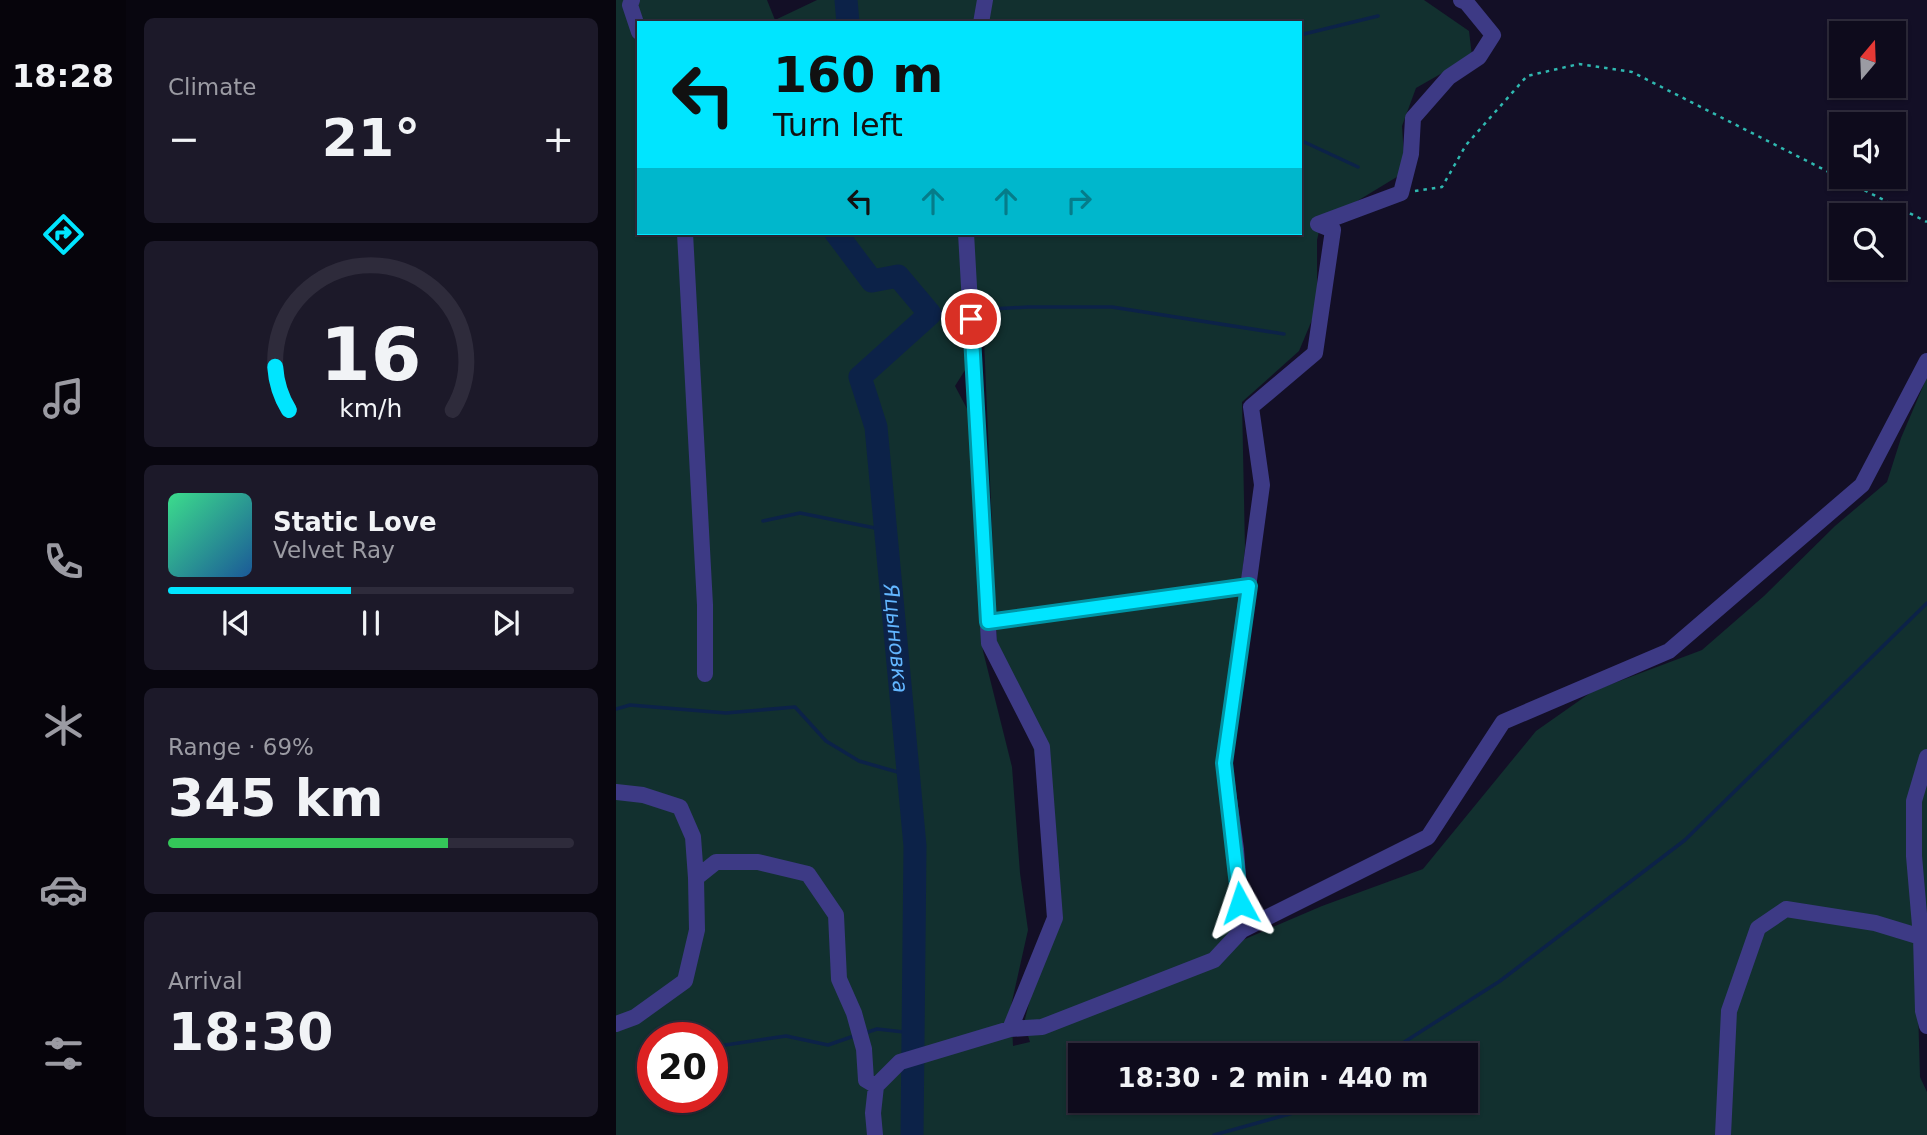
<!DOCTYPE html>
<html lang="en">
<head>
<meta charset="utf-8">
<style>
	:root { --surface:#0e0b1c; --page:#1c1929; --text:#f1f3f6; --muted:#9b9ba3; --line:#2e2b3b; --accent:#00e5ff }
	body { margin:0; font-family:"DejaVu Sans",sans-serif; background:var(--page); color:var(--text); height:100vh; display:flex; flex-direction:column; font-size:26px; white-space:nowrap }
	* { box-sizing:border-box; margin:0 }
	p { font-size:23px; color:var(--muted) }
	.icon { flex:none; width:38px; height:38px; fill:none; stroke:currentColor; stroke-width:2; stroke-linecap:round; stroke-linejoin:round }
	.map { position:relative; flex:1; overflow:hidden }
	.drawer { display:flex; flex-direction:column; gap:18px; padding:18px; background:#08060f; width:490px }
	.drawer>* { flex:none }
	.banner { position:absolute; left:21px; top:21px; width:665px; height:214px; border-radius:0px; box-shadow:0 2px 5px #0004,0 0 0 2px var(--line); background:#00e5ff; color:#111; overflow:hidden }
	.needle { width:46px; rotate:19deg }
	.buttons { position:absolute; left:1213px; top:21px; display:grid; gap:14px }
	.buttons a { display:grid; place-items:center; width:77px; height:77px; border-radius:0px; background:var(--surface); box-shadow:0 2px 5px #0004,0 0 0 2px var(--line); font-size:35px }
	.speed { position:absolute; left:21px; top:1022px; display:flex; gap:14px; font-size:35px; font-weight:700; text-align:center }
	.speed>* { display:grid; place-content:center; width:91px; height:91px; border-radius:50%; background:var(--surface); box-shadow:0 2px 5px #0004,0 0 0 2px var(--line); line-height:1 }
	.speed .limit { border:10px solid #d22; background:#fff; color:#111 }
	.pin { position:absolute; display:grid; place-items:center; width:60px; height:60px; color:#fff; margin:-30px; border:4px solid #fff; border-radius:50%; box-shadow:0 2px 7px #0007 }
	.me { position:absolute; width:77px; margin:-38px; rotate:355deg; stroke-linejoin:round; filter:drop-shadow(0 0 5px #0008) }
	.turn { display:flex; align-items:center; gap:24px; height:147px; padding:0 21px; font-size:32px }
	.turn .icon { width:91px; height:91px; stroke-width:2.5 }
	.turn b { display:block; font-size:49px; line-height:60px }
	.lanes { display:flex; align-items:center; height:66px; padding:0 21px; background:#0003; justify-content:center; gap:35px; direction:ltr }
	.lanes .off { opacity:.35 }
	.big { font-size:52px; font-weight:800; line-height:1.1 }
	.drawer .card { flex:1; display:flex; flex-direction:column; justify-content:center; gap:10px; min-width:0; padding:0 24px; border-radius:10px; background:var(--page) }
	.drawer .dial { align-items:center; gap:0 }
	.dial svg { height:182px; overflow:visible; fill:none; stroke:var(--line); stroke-width:7; stroke-linecap:round; text-anchor:middle }
	.dial text { fill:var(--text); stroke:none }
	.song { display:flex; align-items:center; gap:21px }
	.cover { width:84px; height:84px; border-radius:10px; background:linear-gradient(135deg,hsl(150 70% 55%),hsl(210 70% 35%)) }
	.played { height:7px; border-radius:4px; background:linear-gradient(90deg,var(--accent) 45%,var(--line) 45%) }
	.keys { display:flex; justify-content:space-around; direction:ltr }
	.heat { display:flex; justify-content:space-between; align-items:center; font-size:38px; direction:ltr }
	.charge { height:10px; border-radius:5px; background:linear-gradient(90deg,#34c759 69%,var(--line) 0) }
	.trip { position:absolute; left:452px; top:1043px; width:410px; height:70px; border-radius:0px; background:var(--surface); box-shadow:0 2px 5px #0004,0 0 0 2px var(--line); font-weight:800; line-height:70px; text-align:center }
	main { display:flex; flex:1; min-height:0 }
	.tabs { display:flex; flex-direction:column; width:126px; justify-content:space-around; align-items:center; background:#06040b; color:var(--muted) }
	.tabs .icon { width:49px; height:49px }
	.tabs .selected { color:var(--accent) }
	.tabs b { font-size:32px; color:var(--text) }
	.map>svg:first-child { display:block }
	.green { fill:#12302f; fill-rule:evenodd }
	.lines { fill:none; stroke-linecap:round; stroke-linejoin:round }
	.stream { stroke:#0c2248; stroke-width:3.5 }
	.river { stroke:#0c2248; stroke-width:23 }
	.path { stroke:#2fb8b0; stroke-width:2.5; stroke-dasharray:3.5 5; stroke-linecap:butt }
	.minor { stroke:#3d3a85; stroke-width:16 }
	.route-casing { stroke:#0095a6; stroke-width:18 }
	.route { stroke:#00e5ff; stroke-width:12 }
	.labels { text-anchor:middle; stroke-width:6; stroke-linejoin:round; paint-order:stroke }
	.water-label { font-size:21px; font-style:italic; fill:#62b6ff; stroke:#130f26 }
</style>
</head>
<body>
<main>
<nav class="tabs">
<b>18:28</b>
<svg class="icon selected" aria-label="directions" viewBox="0 0 24 24"><path d="M12 3l9 9-9 9-9-9zM9 14v-3h6M13 9l2 2-2 2"/></svg>
<svg class="icon" aria-label="music" viewBox="0 0 24 24"><path d="M9 18V5l10-2v13"/><circle cx="6" cy="18" r="3"/><circle cx="16" cy="16" r="3"/></svg>
<svg class="icon" aria-label="phone" viewBox="0 0 24 24"><path d="M5 4h4l2 5-3 2q2 4 5 5l2-3 5 2v4C11 20 4 13 5 4z"/></svg>
<svg class="icon" aria-label="climate" viewBox="0 0 24 24"><path d="M12 3v18M4 7l16 10M4 17L20 7"/></svg>
<svg class="icon" aria-label="car" viewBox="0 0 24 24"><path d="M5 17H2v-5l4-1 3-4h7l3 4 3 1v5h-3M9 17h6M6 11h13"/><circle cx="7" cy="17" r="2"/><circle cx="17" cy="17" r="2"/></svg>
<svg class="icon" aria-label="filters" viewBox="0 0 24 24"><path d="M4 7h16M4 17h16"/><circle cx="9" cy="7" r="2"/><circle cx="15" cy="17" r="2"/></svg>
</nav>
<section class="drawer">
<div class="card"><p>Climate</p>
<div class="heat"><a>−</a><b class="big">21°</b><a>+</a></div>
</div>
<div class="card dial"><svg viewBox="0 0 100 80">
<path d="M14 69A42 42 0 1 1 86 69"/>
<path d="M14 69A42 42 0 0 1 8 50" stroke="#00e5ff"/>
<text x="50" y="56" font-size="32" font-weight="700">16</text>
<text x="50" y="72" font-size="11">km/h</text>
</svg></div>
<div class="card">
<div class="song"><i class="cover"></i><div><b>Static Love</b><p>Velvet Ray</p></div></div>
<div class="played"></div>
<div class="keys"><svg class="icon" aria-label="previous" viewBox="0 0 24 24"><path d="M18 5L8 12l10 7zM5 5v14"/></svg><svg class="icon" aria-label="pause" viewBox="0 0 24 24"><path d="M8 5v14M16 5v14"/></svg><svg class="icon" aria-label="next" viewBox="0 0 24 24"><path d="M6 5l10 7-10 7zM19 5v14"/></svg></div>
</div>
<div class="card"><p>Range · 69%</p><b class="big">345 km</b><div class="charge"></div></div>
<div class="card"><p>Arrival</p><b class="big">18:30</b></div>
</section>
<div class="map">
<svg width="1311" height="1135" viewBox="0 0 1311 1135">
	<rect width="100%" height="100%" fill="#130f26"/>
	<path class="green" d="M0,0H151L159,20L201,0H808L853,31L856,56L800,88L786,126L789,172L705,223L701,240V308L683,351L626,402L629,548L621,620L611,833L615,945L706,906L807,869L920,731L977,691L1086,650L1148,596L1219,526L1271,482L1285,438L1311,377V942L1300,940L1304,1077L1311,1092V1135H0ZM23,23H684V233H23ZM368,340L381,644L415,730L429,828L432,929L408,1023L414,1042L397,1046L395,1006L412,930L404,873L396,767L367,651L359,550L357,420L339,386ZM37,1038H96V1097H37ZM464,1055H849V1101H464Z"/>
	<g class="lines">
		<path class="stream" d="M684,35L762,16
			M684,140L742,167
			M358,310L412,307H496L668,334
			M314,314L350,310
			M147,521L184,513L269,530
			M0,709L14,705L110,713L179,707L210,741L243,761L292,775
			M249,1033L261,1029L297,1033
			M96,1047L170,1036L212,1045L238,1036
			M32,1053L37,1052
			M768,1055L884,981L1069,840L1311,603
			M598,1135L677,1113L696,1101"/>
		<g class="river">
			<path d="M230,0L232,23"/>
			<path id="s1" d="M220,233L256,281L282,276L314,314L244,377L260,427L299,846L296,1135"/>
		</g>
		<path class="path" d="M799,191L826,187L850,145L911,76L963,64L1016,72L1311,222"/>
		<path class="minor" d="M16,0L14,5L23,32
			M365,23L369,0
			M69,233L89,605V674
			M350,233L373,643L426,747L439,918L394,1029
			M372,622L633,586
			M1311,757L1298,801V856L1305,937L1311,938
			M0,792L27,795L64,807L77,837L80,878
			M626,930L620,849L608,763L646,485L635,407L699,353L717,230L702,224L785,193L795,154L797,118L833,77L863,57L877,35L850,2L845,0
			M0,1024L19,1017L69,981L81,930L80,878L100,862H142L192,874L220,915L223,979L238,1013L248,1049L250,1080L260,1086
			M259,1135L257,1113L260,1086L284,1062L394,1029L426,1027L598,960L626,930L812,837L887,722L1053,651L1246,485L1311,361
			M1107,1135L1113,1011L1142,928L1170,909L1259,923L1305,937L1307,1011L1311,1026"/>
	</g>
	<g class="lines">
		<defs>
			<path id="route" d="M355,319L372,622L633,586L608,763L624,903"/>
		</defs>
		<use href="#route" class="route-casing"/>
		<use href="#route" class="route"/>
	</g>
	<g class="labels">
		<g class="water-label">
			<text dy="7" stroke="none"><textPath href="#s1" startOffset="495">Яцыновка</textPath></text>
		</g>
	</g>
</svg>
<div class="buttons">
<a><svg class="needle" viewBox="-14 -14 28 28"><path d="M0-13l5 13h-10z" fill="#e53935"/><path d="M0 13l5-13h-10z" fill="#9b9ba3"/></svg></a>
<a><svg class="icon" aria-label="sound" viewBox="0 0 24 24"><path d="M4 9h4l5-4v14l-5-4H4zM17 9q2 3 0 6"/></svg></a>
<a><svg class="icon" aria-label="search" viewBox="0 0 24 24"><circle cx="10" cy="10" r="6"/><path d="M15 15l6 6"/></svg></a>
</div>
<div class="speed"><div class="limit">20</div></div>
<div class="pin" style="left:355px;top:319px;background:#d93025"><svg class="icon" aria-label="arrive" viewBox="0 0 24 24"><path d="M6 21V4h12l-3 4 3 4H6"/></svg></div>
<svg class="me" style="left:624px;top:903px" viewBox="-20 -20 40 40"><path d="M0-17L14 15 0 8-14 15z" fill="#00e5ff" stroke="#fff" stroke-width="4"/></svg>
<div class="trip">18:30 · 2 min · 440 m</div>
<div class="banner">
<div class="turn"><svg class="icon" aria-label="left" viewBox="0 0 24 24"><path d="M17 20v-9H6M10 6l-5 5 5 5"/></svg><div><b>160 m</b>Turn left</div></div>
<div class="lanes"><svg class="icon" aria-label="left" viewBox="0 0 24 24"><path d="M17 20v-9H6M10 6l-5 5 5 5"/></svg><svg class="icon off" aria-label="ahead" viewBox="0 0 24 24"><path d="M12 20V5M6 11l6-6 6 6"/></svg><svg class="icon off" aria-label="ahead" viewBox="0 0 24 24"><path d="M12 20V5M6 11l6-6 6 6"/></svg><svg class="icon off" aria-label="right" viewBox="0 0 24 24"><path d="M7 20v-9h11M14 6l5 5-5 5"/></svg></div>
</div>
</div>
</main>
</body>
</html>
